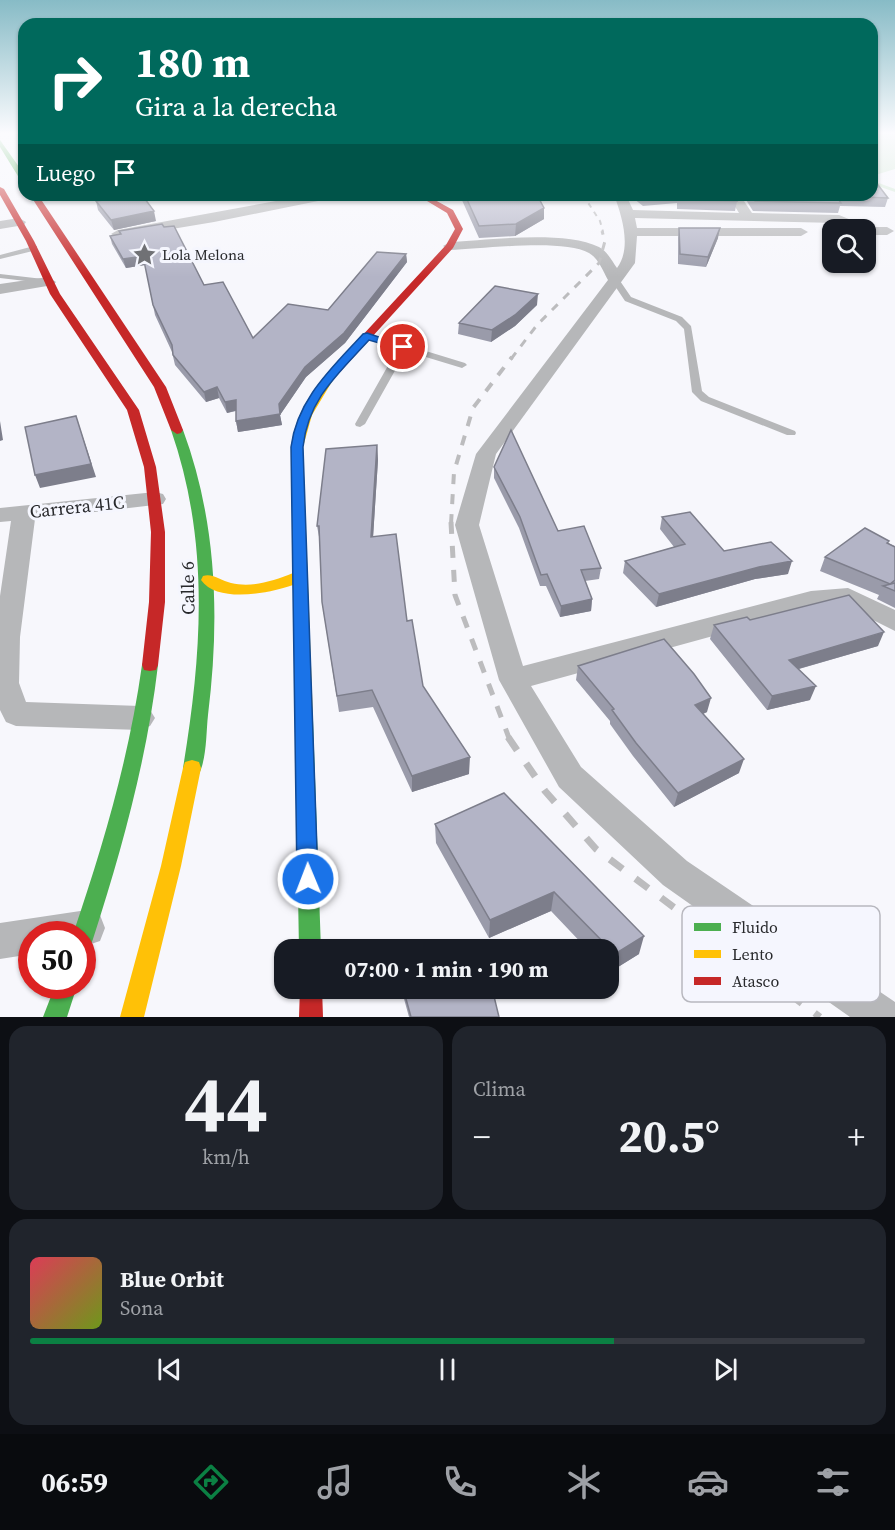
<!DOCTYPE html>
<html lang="es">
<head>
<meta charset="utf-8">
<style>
	:root { --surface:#171b24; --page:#20242c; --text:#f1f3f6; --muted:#9ea1a6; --line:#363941; --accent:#0b8043 }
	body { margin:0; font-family:"Source Serif 4",serif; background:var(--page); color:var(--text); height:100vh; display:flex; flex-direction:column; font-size:22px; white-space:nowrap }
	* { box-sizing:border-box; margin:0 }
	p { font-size:20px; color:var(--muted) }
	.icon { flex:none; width:33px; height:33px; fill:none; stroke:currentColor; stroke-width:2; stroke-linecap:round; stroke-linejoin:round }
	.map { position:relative; height:1017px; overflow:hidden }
	.sheet { display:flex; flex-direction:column; gap:9px; padding:9px; background:#0d0f14; flex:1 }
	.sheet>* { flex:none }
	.guide { position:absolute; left:18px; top:18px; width:860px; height:183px; border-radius:18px; box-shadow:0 2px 4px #0004; background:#00695c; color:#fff; overflow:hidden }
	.tools { position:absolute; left:822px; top:219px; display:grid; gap:12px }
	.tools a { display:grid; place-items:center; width:54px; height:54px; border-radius:12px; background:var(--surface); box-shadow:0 2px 4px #0004; font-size:30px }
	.speed { position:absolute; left:18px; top:921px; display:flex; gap:12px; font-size:30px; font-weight:700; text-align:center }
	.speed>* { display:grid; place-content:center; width:78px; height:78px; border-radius:50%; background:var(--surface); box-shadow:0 2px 4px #0004; line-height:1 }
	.speed .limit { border:9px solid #d22; background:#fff; color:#111 }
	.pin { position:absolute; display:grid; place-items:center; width:51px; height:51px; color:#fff; margin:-26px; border:3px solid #fff; border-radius:50%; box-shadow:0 2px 6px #0007 }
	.me { position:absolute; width:66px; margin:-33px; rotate:359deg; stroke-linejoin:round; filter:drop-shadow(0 0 4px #0008) }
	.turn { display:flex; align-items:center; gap:21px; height:126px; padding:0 18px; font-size:27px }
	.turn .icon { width:78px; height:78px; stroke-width:2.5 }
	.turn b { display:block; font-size:42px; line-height:51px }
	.then { display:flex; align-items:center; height:57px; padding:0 18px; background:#0003; gap:12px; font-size:22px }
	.big { font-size:45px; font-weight:700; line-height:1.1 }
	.sheet .widget { flex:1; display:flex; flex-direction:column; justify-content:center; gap:9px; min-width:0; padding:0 21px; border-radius:18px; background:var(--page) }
	.sheet .dial { align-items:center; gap:0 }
	.dial b { font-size:78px; line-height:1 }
	.song { display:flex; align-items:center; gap:18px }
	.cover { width:72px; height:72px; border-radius:9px; background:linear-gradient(135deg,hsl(350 70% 55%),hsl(80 70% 35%)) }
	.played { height:6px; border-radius:3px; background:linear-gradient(90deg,var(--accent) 70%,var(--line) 70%) }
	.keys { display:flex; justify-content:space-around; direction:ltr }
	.heat { display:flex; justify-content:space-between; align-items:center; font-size:33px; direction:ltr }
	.sheet .tiles { flex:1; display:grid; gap:9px; grid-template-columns:1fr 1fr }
	.widget:last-child { grid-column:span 2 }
	.trip { position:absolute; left:274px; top:939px; width:345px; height:60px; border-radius:18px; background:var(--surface); box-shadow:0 2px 4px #0004; font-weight:700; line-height:60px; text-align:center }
	.dock { display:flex; height:96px; justify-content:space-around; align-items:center; background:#090b0e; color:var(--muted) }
	.dock .icon { width:42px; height:42px }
	.dock .current { color:var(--accent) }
	.dock b { font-size:27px; color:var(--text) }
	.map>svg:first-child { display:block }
	.green { fill:#d1e8d2 }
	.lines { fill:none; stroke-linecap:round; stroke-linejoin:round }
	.lane { fill:#b6b7b9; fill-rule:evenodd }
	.street { fill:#b6b7b9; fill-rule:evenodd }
	.fast { fill:#4caf50; fill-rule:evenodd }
	.slow { fill:#ffc107; fill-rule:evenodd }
	.jam { fill:#c62828; fill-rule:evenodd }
	.rail-far4 { stroke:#bcbcbe; stroke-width:2; stroke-dasharray:5 5; stroke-linecap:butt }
	.rail-far3 { stroke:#bcbcbe; stroke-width:3; stroke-dasharray:8 8; stroke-linecap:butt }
	.rail-far2 { stroke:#bcbcbe; stroke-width:4; stroke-dasharray:10 10; stroke-linecap:butt }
	.rail-far1 { stroke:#bcbcbe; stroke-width:5; stroke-dasharray:12 12; stroke-linecap:butt }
	.rail { stroke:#bcbcbe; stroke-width:7; stroke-dasharray:16 16; stroke-linecap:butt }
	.wall { fill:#9a9baa }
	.shaded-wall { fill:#7d7e8b }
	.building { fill:#b3b4c6; stroke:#7d7e8b; stroke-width:1.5 }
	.route { fill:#1a73e8; stroke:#114b97; stroke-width:1.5 }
	.labels { text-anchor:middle; stroke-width:6; stroke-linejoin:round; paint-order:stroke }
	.far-poi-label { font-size:15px; fill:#28292c; stroke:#f5f6fe; text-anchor:start }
	.street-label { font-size:18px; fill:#28292c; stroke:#f5f6fe }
	.key { fill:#f5f6fe; stroke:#b8b8bf; stroke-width:1.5 }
	.key-label { font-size:16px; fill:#28292c }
</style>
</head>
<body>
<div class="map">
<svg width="895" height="1017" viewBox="0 0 895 1017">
	<rect width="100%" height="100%" fill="#f7f7fc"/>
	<path class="green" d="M872,134H895V169L872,176L876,182L895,189V192L872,184Z"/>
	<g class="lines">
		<path class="lane" d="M34,246H37V250L0,259V255Z
			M0,274L43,279L47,281L43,283L0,278Z
			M612,278H618L631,297L682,317L691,326L702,391L709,397L795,431L796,433L795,435H787L701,401L692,392L684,329L676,321L625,301L611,280Z
			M367,333L465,363L467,365L462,368L406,351L365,424L360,427L356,426L355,424L398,348L364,338L362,336Z"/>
		<path class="street" d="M309,195H334L328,199L214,222L118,238L111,234L118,230Z
			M614,195H626L633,210L739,213L728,195H740L752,213L839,215L868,227H887L894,231L887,235H866V230H852L837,223L635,218L637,228H801L808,232L801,236H637L635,263L496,454L479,525L523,666L811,591L848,588L895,610V631L845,606L811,609L531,686L581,767L687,861L895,1002V1017H850L663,885L559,787L499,680L455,525L476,454L608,280C603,271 599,259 589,253C563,238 482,249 450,250L443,246L450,242C489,240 564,230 599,247C607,251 612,261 617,268C632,248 622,216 614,195Z
			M19,218L26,222L24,225L0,229V221Z
			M48,277L56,282L53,285L0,294V284Z
			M155,492L163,494L166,499L163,504L35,519L20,637L19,683L26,702L140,706L150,710L155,718L150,726L140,730L16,726L6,722L0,710V596L11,521L0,522V508Z
			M87,910L100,915L105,928L100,941L82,947V934H32V954L0,959V923Z"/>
		<path class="fast" d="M0,140L24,174V181H21L0,147Z
			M177,426L183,430C217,522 220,618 208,715C206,733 207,757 199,774L192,776L185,774L183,768C202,653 210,542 171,430Z
			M150,659L156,660L158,665C147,759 122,849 93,939L90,947L82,950V934H73C103,846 129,758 142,665L144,660Z
			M304,713L310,715L313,720L321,950H299L295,720L298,715Z
			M55,986H77L67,1017H43Z"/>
		<path class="slow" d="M327,377L333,380L312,415L303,447L313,720L310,725L304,727L298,725L295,720L293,585C270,593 218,604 201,580L203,576C213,573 221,581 231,583C252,588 273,581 293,573L291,447L300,415L323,378Z
			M192,760L199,762L201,768L181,866L144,1017H120L161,866L183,768L185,762Z"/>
		<path class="jam" d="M0,187L4,189L34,241L60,294L139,410L156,467L165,532V602L158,665L156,670L150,671L144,670L142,665L149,602L151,532L144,467L127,410L50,294L26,241L0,195Z
			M30,195H38L166,387L183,430L181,433L177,434L171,430L154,387Z
			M417,195H426L453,210L463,229L453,248L331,382H323V378L446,245L455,229L447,213Z
			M300,988H322L323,1017H299Z"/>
		<path class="rail-far4" d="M583,195L600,221L603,232"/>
		<path class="rail-far3" d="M511,359L537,325L599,263L605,241L602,231"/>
		<path class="rail-far2" d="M451,524L454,472L473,408L512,357"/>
		<path class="rail-far1" d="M451,522L455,595L509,738"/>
		<path class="rail" d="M508,737L545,791L596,849L820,1017"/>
	</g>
	<path class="wall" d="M15,134H24V139Z
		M450,195H538L544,208V219L515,236L479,238L461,198L452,199Z
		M629,195H733L737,201L735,211L677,209V203L643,206Z
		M743,195H872L888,198L885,207L840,206L838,213L753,211Z
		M96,201L156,221L114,230L98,210Z
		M679,228L718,238L706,267L678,264V238Z
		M119,231L204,285L253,338L328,310L406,254L407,262L345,343L306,377L280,415L282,425L238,432L236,421V411L227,413L219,398L206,402L175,365L172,352L155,315L145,265L126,268L112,244L110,236L120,234Z
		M537,305L515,326L491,342L458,334L459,323Z
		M377,445L378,460L373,537L407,621L423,686L469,774L412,792L373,707L339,712L322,602L320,542L317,526Z
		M494,467L558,531L601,568L599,579L585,581L592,599L591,611L560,617L546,586H540L519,528L494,478Z
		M662,517L724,551L788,574L755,579L656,607L623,573L625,561L674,547L660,529Z
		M889,541L888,543L895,546V608L877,599L879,595L820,571L825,557Z
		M750,620L878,646L799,669L810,700L767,710L710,639L714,625Z
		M578,666L707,712L703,714L739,773L674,807L633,756L610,724V721L576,680Z
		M504,793L639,954L610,972L609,971V950H588L551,911L489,938L436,843L435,824Z
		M401,988H492L499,1017H409Z"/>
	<path class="shaded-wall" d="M544,208V219L515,236L516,224Z
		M154,211L156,221L114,230L111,220Z
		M720,228L718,238L706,267L708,257Z
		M406,254L407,262L345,343L306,377L280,415L282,425L238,432L236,421L279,404L305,367Z
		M143,256L145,265L126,268L123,259Z
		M538,294L537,305L515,326L491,342L492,330Z
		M217,387L219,398L206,402L204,392Z
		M236,400L238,410L227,413L225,402Z
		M76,416L96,477L40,488L35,475Z
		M0,421L3,440L0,441Z
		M377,445L378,460L372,554L371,537Z
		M792,561L788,574L755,579L656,607L659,594L759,567Z
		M592,599L591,611L560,617L561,606Z
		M884,632L878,646L784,673L789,660Z
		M816,686L810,700L767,710L772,696Z
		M711,698L707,712L691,719L695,705Z
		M470,757L469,774L412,792V776Z
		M744,759L739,773L674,807L678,793Z
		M554,892L551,911L489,938L490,920Z
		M644,936L639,954L610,972L615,954Z"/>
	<path class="building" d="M872,177L888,198L836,196L841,203L755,201L751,195H872Z
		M142,195L154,211L111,220L96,201Z
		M465,195H537L544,208L516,224L479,226Z
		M642,195H662L644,196Z
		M678,195H733L737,201L679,200Z
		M162,224L164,227L174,226L204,285L223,282L253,338L288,304L328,310L377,252L406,254L344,333L305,367L279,404L280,414L236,421V400L225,402L217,387L204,392L173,355L172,345L153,305L143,256L123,259L110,236L121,234L119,231Z
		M679,228H720L708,257L680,254Z
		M495,286L538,294L515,315L492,330L459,323Z
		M76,416L91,464L35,475L25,427Z
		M511,430L558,531L584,526L601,568L581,570L592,599L561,606L547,574L541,575L520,517L494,467Z
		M377,445L371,537L396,534L407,621L412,620L423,686L470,757L412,776L372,690L337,696L322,602L319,526H317L326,449Z
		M690,512L724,551L771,542L792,561L759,567L659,594L625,561L685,544L662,517Z
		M865,528L889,541L887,543L895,547V580L890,584L825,557Z
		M895,583V591L883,586Z
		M849,595L884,632L789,660L816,686L772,696L714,625L747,617L750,620Z
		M664,639L694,674L711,698L695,705L744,759L678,793L636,743L612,710L614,709L578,666Z
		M504,793L644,936L615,954L554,892L490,920L435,824Z
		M481,945L482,950H463Z
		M403,988H492L499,1017H411Z"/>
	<linearGradient id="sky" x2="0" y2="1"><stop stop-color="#87bbc6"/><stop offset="0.48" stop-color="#fbfbfe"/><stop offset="1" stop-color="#fbfbfe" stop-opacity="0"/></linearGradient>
	<rect width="895" height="277" fill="url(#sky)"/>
	<path class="route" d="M367,333L408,347L403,350L369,340C338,374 308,399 303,447L318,879L315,887L308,890L300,887L297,879L291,447C297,399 332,368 363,334Z"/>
	<defs>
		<symbol id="sight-bare" viewBox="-9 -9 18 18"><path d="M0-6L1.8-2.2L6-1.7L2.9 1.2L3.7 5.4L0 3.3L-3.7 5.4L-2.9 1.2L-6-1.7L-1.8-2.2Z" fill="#707175" stroke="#f5f6fe" stroke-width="2.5" paint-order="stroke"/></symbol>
	</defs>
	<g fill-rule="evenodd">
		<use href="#sight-bare" x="128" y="238" width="33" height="33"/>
	</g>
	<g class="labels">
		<g class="far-poi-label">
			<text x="162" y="260">Lola Melona</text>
		</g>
		<g class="street-label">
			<text transform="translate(77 507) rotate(-6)" y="6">Carrera 41C</text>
			<text transform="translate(188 588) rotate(-91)" y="6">Calle 6</text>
		</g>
	</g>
	<rect x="682" y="906" width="198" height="96" rx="9" class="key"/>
	<rect x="694" y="923" width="27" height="8" fill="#4caf50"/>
	<rect x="694" y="950" width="27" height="8" fill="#ffc107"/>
	<rect x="694" y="977" width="27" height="8" fill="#c62828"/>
	<g class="key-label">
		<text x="732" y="933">Fluido</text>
		<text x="732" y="960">Lento</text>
		<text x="732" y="987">Atasco</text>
	</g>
</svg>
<div class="tools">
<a><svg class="icon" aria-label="search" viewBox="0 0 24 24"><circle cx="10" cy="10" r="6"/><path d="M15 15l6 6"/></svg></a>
</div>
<div class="speed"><div class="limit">50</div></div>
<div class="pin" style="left:403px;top:347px;background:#d93025"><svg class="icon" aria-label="arrive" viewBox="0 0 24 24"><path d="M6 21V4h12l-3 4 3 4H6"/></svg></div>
<svg class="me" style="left:308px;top:879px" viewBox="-20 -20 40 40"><circle r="17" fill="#1a73e8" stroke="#fff" stroke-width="3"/><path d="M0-11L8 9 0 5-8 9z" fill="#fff"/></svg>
<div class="trip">07:00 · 1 min · 190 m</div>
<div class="guide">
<div class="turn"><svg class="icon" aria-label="right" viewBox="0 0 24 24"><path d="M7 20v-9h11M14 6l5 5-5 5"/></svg><div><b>180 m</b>Gira a la derecha</div></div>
<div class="then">Luego<svg class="icon" aria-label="arrive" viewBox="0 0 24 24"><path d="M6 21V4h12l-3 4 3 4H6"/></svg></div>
</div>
</div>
<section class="sheet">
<div class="tiles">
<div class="widget dial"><b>44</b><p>km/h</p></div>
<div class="widget"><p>Clima</p>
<div class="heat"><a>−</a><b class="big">20.5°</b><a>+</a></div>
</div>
<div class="widget">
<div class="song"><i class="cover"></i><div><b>Blue Orbit</b><p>Sona</p></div></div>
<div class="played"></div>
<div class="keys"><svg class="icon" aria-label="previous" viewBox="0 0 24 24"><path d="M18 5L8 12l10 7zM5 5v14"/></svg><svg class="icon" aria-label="pause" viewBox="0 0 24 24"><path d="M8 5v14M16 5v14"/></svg><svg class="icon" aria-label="next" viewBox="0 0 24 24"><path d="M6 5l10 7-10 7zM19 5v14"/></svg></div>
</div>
</div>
</section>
<nav class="dock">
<b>06:59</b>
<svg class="icon current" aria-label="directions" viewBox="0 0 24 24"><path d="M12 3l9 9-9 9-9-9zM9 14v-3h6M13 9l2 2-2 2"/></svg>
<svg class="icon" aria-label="music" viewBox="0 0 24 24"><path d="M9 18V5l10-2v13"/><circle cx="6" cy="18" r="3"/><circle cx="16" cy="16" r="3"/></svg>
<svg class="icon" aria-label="phone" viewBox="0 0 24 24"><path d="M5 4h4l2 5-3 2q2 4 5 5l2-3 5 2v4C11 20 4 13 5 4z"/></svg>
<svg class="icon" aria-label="climate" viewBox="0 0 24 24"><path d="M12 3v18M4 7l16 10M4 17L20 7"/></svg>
<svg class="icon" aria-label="car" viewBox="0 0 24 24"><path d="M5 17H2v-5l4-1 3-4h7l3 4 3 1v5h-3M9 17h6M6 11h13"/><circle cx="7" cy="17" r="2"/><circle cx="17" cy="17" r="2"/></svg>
<svg class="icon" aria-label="filters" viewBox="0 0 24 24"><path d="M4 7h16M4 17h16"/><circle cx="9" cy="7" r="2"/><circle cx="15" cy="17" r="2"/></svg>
</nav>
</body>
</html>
